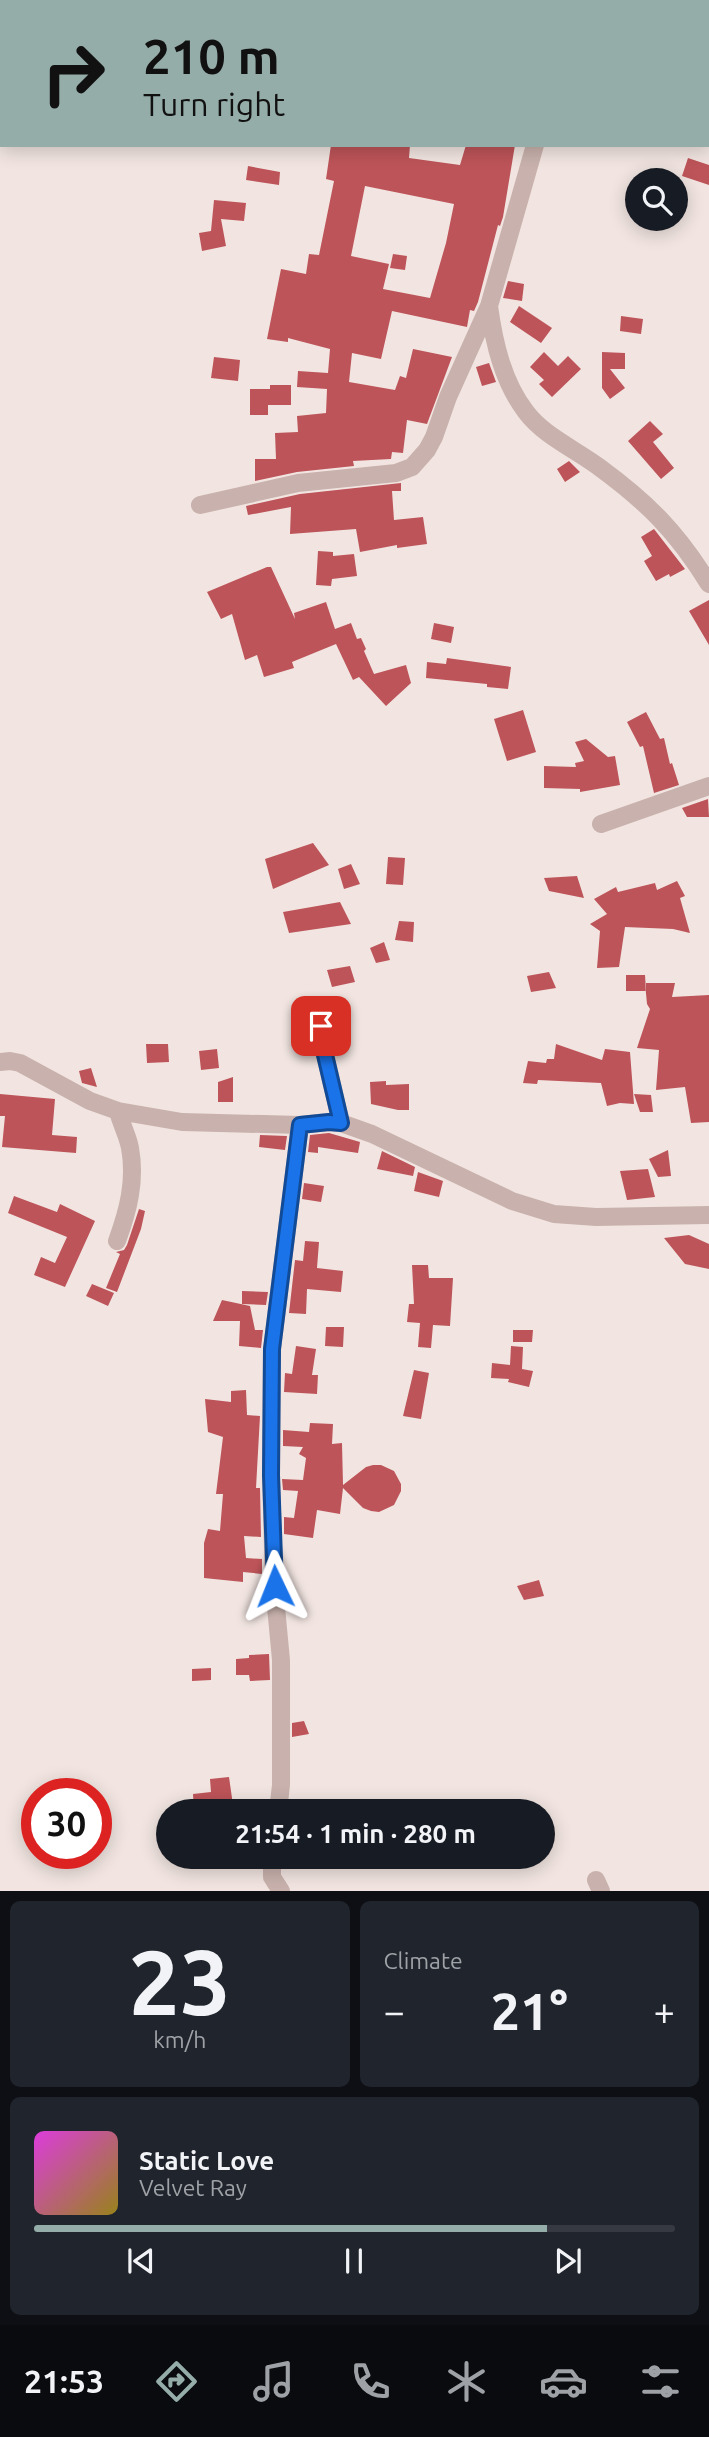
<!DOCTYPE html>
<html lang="en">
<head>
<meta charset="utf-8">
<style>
	:root { --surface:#171b24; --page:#20242c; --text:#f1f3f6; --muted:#9ea1a6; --line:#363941; --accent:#95ada9 }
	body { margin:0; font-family:Ubuntu,sans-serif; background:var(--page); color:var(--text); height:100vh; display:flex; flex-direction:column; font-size:26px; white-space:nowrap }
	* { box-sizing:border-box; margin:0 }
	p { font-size:23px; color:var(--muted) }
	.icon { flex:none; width:38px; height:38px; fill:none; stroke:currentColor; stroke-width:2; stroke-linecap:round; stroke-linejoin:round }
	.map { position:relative; height:1891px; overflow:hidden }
	.side { display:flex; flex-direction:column; gap:10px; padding:10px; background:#0d0f14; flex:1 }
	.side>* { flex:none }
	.banner { position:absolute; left:0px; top:0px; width:710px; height:147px; box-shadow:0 4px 18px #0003; background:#95ada9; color:#111; overflow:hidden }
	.controls { position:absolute; left:625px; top:168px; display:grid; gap:14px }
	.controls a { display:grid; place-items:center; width:63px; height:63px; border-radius:50%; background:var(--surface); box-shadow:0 4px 18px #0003; font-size:35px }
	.speed { position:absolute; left:21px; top:1778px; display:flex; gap:14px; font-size:35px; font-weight:700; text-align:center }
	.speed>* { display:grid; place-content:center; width:91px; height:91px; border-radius:50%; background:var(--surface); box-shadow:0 4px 18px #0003; line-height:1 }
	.speed .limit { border:10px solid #d22; background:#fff; color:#111 }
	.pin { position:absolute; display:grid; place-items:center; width:60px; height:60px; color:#fff; margin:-30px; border-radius:14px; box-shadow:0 4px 10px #0006 }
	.me { position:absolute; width:77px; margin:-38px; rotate:358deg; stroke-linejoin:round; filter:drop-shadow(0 0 5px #0008) }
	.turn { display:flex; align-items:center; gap:24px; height:147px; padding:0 28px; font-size:32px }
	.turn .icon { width:91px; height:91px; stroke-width:2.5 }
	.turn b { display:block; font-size:49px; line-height:60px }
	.big { font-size:52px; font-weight:700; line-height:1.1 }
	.side .card { flex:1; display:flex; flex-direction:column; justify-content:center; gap:10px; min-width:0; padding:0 24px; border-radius:10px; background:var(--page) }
	.side .dial { align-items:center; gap:0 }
	.dial b { font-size:91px; line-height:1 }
	.song { display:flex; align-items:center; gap:21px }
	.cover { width:84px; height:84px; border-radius:10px; background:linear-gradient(135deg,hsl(300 70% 55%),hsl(50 70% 35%)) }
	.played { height:7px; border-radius:4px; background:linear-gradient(90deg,var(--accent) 80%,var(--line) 80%) }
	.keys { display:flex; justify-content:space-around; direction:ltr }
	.heat { display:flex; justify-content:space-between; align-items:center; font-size:38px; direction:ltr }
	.side .tiles { flex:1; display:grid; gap:10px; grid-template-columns:1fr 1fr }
	.card:last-child { grid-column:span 2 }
	.trip { position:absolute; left:156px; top:1799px; width:399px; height:70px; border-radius:35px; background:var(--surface); box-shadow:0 4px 18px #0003; font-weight:700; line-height:70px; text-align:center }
	.tab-bar { display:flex; height:112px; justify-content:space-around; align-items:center; background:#090b0e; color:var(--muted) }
	.tab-bar .icon { width:49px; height:49px }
	.tab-bar .active { color:var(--accent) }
	.tab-bar b { font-size:32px; color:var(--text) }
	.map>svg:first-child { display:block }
	.building { fill:#bd5459; fill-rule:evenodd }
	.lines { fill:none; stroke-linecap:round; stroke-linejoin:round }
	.minor { stroke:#c9b2ad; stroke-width:18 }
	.route-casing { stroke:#114b97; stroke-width:18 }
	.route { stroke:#1a73e8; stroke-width:12 }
</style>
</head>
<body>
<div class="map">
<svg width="709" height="1891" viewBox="0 0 709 1891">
	<rect width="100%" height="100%" fill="#f2e5e1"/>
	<path class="building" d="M331,145H410L409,158L460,165L466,145H515L503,217L500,226L498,225L478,302L474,311L470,310L467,327L392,311L381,359L352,353L349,382L395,390L400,376L406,378L413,349L452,357L427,424L407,420L403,453L392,452L391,459L353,461L354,466L297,472L255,481V459H276L275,433L298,432L297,416L326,413L327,389L297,387L298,371L328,373L330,349L288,338V342L267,339L281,269L306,274L309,254L319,255L334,181L326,179ZM365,186L454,204L446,243L430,298L383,289L389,264L351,256Z
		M688,158L709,165V185L682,176Z
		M248,166L280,172L279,185L246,180Z
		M214,200L246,203L244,221L221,219L226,246L202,251L199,233L211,231Z
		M393,254L407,256L405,270L390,268Z
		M508,281L524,284L522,301L503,298Z
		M519,306L552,328L541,343L510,322Z
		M621,316L643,319L641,334L620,331Z
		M544,352L558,366L568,356L581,369L552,397L539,384L544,380L530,367Z
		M602,352L625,353V369H610L625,388L610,399L602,388Z
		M214,357L240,360L238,381L211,378Z
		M489,363L496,382L482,386L476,367Z
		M270,385H291V405H268V415H250V389H270Z
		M650,421L663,434L653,442L674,468L661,479L628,441Z
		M569,461L580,472L565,482L557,469Z
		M401,483V491H392L394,520L423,517L427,544L397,548V545L360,552L356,529L290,534L291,507L248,515L246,506L300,494Z
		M654,529L685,569L670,577L669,574L656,581L644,561L652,556L641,537Z
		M318,551L333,552V556L354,554L357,576L332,579L331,586L316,585Z
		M267,567H271L295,619L294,613L326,602L335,629L351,623L357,639L361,638L366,649L364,651L374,674L406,665L411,683L386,706L359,677L353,680L336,644L292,662L294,668L264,677L257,655L245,660L232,614L221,619L207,592Z
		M709,600V645L689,611Z
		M434,623L454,627L451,643L431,639Z
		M447,658L511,667L508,689L487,687V684L426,678L427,662L446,664Z
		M523,710L536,752L507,761L494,719Z
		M646,712L660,739L664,738L670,764L672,763L679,785L654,793L643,746L640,747L627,722Z
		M586,739L608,757L615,756L620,785L580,792V789L544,788V766L576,767L575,763L584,761L575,742Z
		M708,799L709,817H687L682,808Z
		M313,843L329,865L273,889L265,859Z
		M388,857L405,858L403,885L386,884Z
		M351,864L360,884L344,889L338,869Z
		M577,876L584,898L549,891L544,878Z
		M677,881L685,896L680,898L690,933L673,929L625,927L619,967L597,968L600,931L590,924L607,914L594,899L616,887L618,892L655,883L657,890Z
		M340,902L351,924L289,933L283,912Z
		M399,921L414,922L413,942L395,940Z
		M384,942L390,960L376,963L370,948Z
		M350,966L355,982L332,987L327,970Z
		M549,972L556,988L531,992L527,976Z
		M626,975H645L646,991H626Z
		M645,983H675L672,997L709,995V1122L691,1123L685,1087L656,1090L659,1050L637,1048L650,1009L647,1004Z
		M146,1044H168L169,1062L147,1063Z
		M556,1044L602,1060L605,1049L630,1052L634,1104L620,1103L607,1106L601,1083L538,1080L537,1084L523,1083L528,1061L546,1063L547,1059H554Z
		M217,1049L219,1068L201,1070L199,1051Z
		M91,1068L97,1087L82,1083L79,1071Z
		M233,1077V1102H218V1082Z
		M386,1081V1085L409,1084V1110H398L371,1104L370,1082Z
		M0,1094L55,1099L52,1135L77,1137L76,1153L2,1147L5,1116H0Z
		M634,1094L651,1095L653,1112H640Z
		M329,1133L360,1142L358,1153L318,1147V1153L308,1152L310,1135Z
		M260,1135L287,1136L285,1150L259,1147Z
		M668,1150L671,1176L658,1177L649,1159Z
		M382,1151L415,1167L413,1176L377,1169Z
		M648,1169L655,1197L627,1200L620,1171Z
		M418,1172L443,1181L439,1197L414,1191Z
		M304,1183L324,1186L321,1202L302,1199Z
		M14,1196L57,1212L60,1204L95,1221L65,1287L34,1275L41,1257L55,1263L67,1237L8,1213Z
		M139,1209L145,1211L141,1229L117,1292L106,1288L120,1254L116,1252L124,1250L127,1245Z
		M689,1235L709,1244V1269L685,1264L664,1238Z
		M305,1241L319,1242L317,1268L343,1271L341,1292L307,1289L306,1314L289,1313L295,1260L303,1261Z
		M412,1265H428L429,1278H453L450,1326L433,1325L431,1348L418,1347L420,1323L407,1322L409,1304H414Z
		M92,1284L114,1293L108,1306L86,1296Z
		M242,1291L268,1292L266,1305L242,1304Z
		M222,1300L250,1306L255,1330H263L261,1348L239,1346L240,1321H213Z
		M326,1327H344L343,1347L325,1346Z
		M513,1330H533L532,1342H513Z
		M296,1346L316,1349L312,1375H318L317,1394L284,1392L285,1373L292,1374Z
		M511,1346L523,1347L522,1369L533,1371L529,1387L508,1382L509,1379L491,1378L492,1363L510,1365Z
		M414,1370L429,1373L421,1419L403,1416Z
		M246,1390L247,1415L260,1416L256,1488H260L261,1537L244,1536L246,1558L262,1559V1574L243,1572V1582L204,1578V1543L208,1529L220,1531L223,1494H216L223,1437L208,1432L205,1399L231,1402V1391Z
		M310,1423L333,1424L332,1444L342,1443L343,1485L366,1467L373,1465H381L394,1471L401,1484V1491L394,1505L379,1512L371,1511L363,1508L343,1488L340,1514L317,1510L313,1538L284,1534V1517L294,1518L298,1491L283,1490L282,1479L303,1480L306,1458L299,1454L303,1447L283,1446V1430L309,1432Z
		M539,1580L544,1596L524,1600L517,1586Z
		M269,1654L270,1680L250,1681L249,1675H236V1659L249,1658V1655Z
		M211,1668V1680L192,1681V1669Z
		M304,1721L309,1734L292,1737V1723Z
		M229,1777L233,1805L194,1811L193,1794L211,1792L210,1779Z"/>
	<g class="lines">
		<path class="minor" d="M407,0L409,2
			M616,0L621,2
			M680,2L684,0
			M535,145L489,306C494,343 503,382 526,412C544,436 575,449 599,467C648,503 677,532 709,584
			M200,505L298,483L396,473L412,467L427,450L434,437L448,397L489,306
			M601,824L709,786
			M335,1011L323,1023L320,1033L341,1123
			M0,1062L10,1061L20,1063L90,1101L118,1111L182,1122L300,1125L329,1122L341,1123L372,1134L512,1201L554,1214L596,1217L709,1215
			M117,1241C128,1211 136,1181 130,1148C128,1136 121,1124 118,1111
			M278,1811L281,1785V1660L274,1586L271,1475L272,1349L300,1125
			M272,1857V1877L281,1891
			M596,1880L601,1891"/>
	</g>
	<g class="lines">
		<defs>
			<path id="route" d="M275,1586L271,1475L272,1349L300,1125L329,1122L341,1123L321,1038V1026"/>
		</defs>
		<use href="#route" class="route-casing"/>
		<use href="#route" class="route"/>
	</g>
</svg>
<div class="controls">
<a><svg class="icon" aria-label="search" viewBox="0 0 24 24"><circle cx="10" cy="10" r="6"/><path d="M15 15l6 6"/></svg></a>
</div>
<div class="speed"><div class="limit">30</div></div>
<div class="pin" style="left:321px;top:1026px;background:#d93025"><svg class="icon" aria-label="arrive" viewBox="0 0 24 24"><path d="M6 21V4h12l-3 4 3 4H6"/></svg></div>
<svg class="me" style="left:275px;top:1586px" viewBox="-20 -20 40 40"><path d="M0-17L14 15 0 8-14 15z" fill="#1a73e8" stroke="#fff" stroke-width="4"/></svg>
<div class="trip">21:54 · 1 min · 280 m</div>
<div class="banner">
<div class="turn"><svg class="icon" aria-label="right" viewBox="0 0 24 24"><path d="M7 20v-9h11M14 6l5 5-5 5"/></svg><div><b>210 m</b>Turn right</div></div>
</div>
</div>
<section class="side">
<div class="tiles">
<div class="card dial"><b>23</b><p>km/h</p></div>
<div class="card"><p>Climate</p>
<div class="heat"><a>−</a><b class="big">21°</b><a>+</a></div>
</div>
<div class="card">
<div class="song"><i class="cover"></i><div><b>Static Love</b><p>Velvet Ray</p></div></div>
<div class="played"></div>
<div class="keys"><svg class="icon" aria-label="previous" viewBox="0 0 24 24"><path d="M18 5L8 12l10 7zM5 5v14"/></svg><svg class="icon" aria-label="pause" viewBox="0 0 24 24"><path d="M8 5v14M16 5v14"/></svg><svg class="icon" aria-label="next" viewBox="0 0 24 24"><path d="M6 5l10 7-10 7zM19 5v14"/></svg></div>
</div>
</div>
</section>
<nav class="tab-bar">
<b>21:53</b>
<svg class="icon active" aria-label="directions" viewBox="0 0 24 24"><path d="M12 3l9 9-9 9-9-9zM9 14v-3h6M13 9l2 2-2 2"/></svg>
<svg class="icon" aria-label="music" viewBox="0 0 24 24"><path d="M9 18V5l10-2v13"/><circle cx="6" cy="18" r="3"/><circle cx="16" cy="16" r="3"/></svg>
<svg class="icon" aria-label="phone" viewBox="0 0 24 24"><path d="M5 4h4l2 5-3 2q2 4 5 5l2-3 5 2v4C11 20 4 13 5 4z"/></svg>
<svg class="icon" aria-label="climate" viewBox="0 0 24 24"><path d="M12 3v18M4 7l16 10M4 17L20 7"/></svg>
<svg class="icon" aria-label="car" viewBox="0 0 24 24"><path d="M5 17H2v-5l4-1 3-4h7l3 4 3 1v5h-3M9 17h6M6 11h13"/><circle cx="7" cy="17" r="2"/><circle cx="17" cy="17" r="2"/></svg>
<svg class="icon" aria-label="filters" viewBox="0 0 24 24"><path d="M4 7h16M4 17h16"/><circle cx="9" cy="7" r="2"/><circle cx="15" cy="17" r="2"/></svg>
</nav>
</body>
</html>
